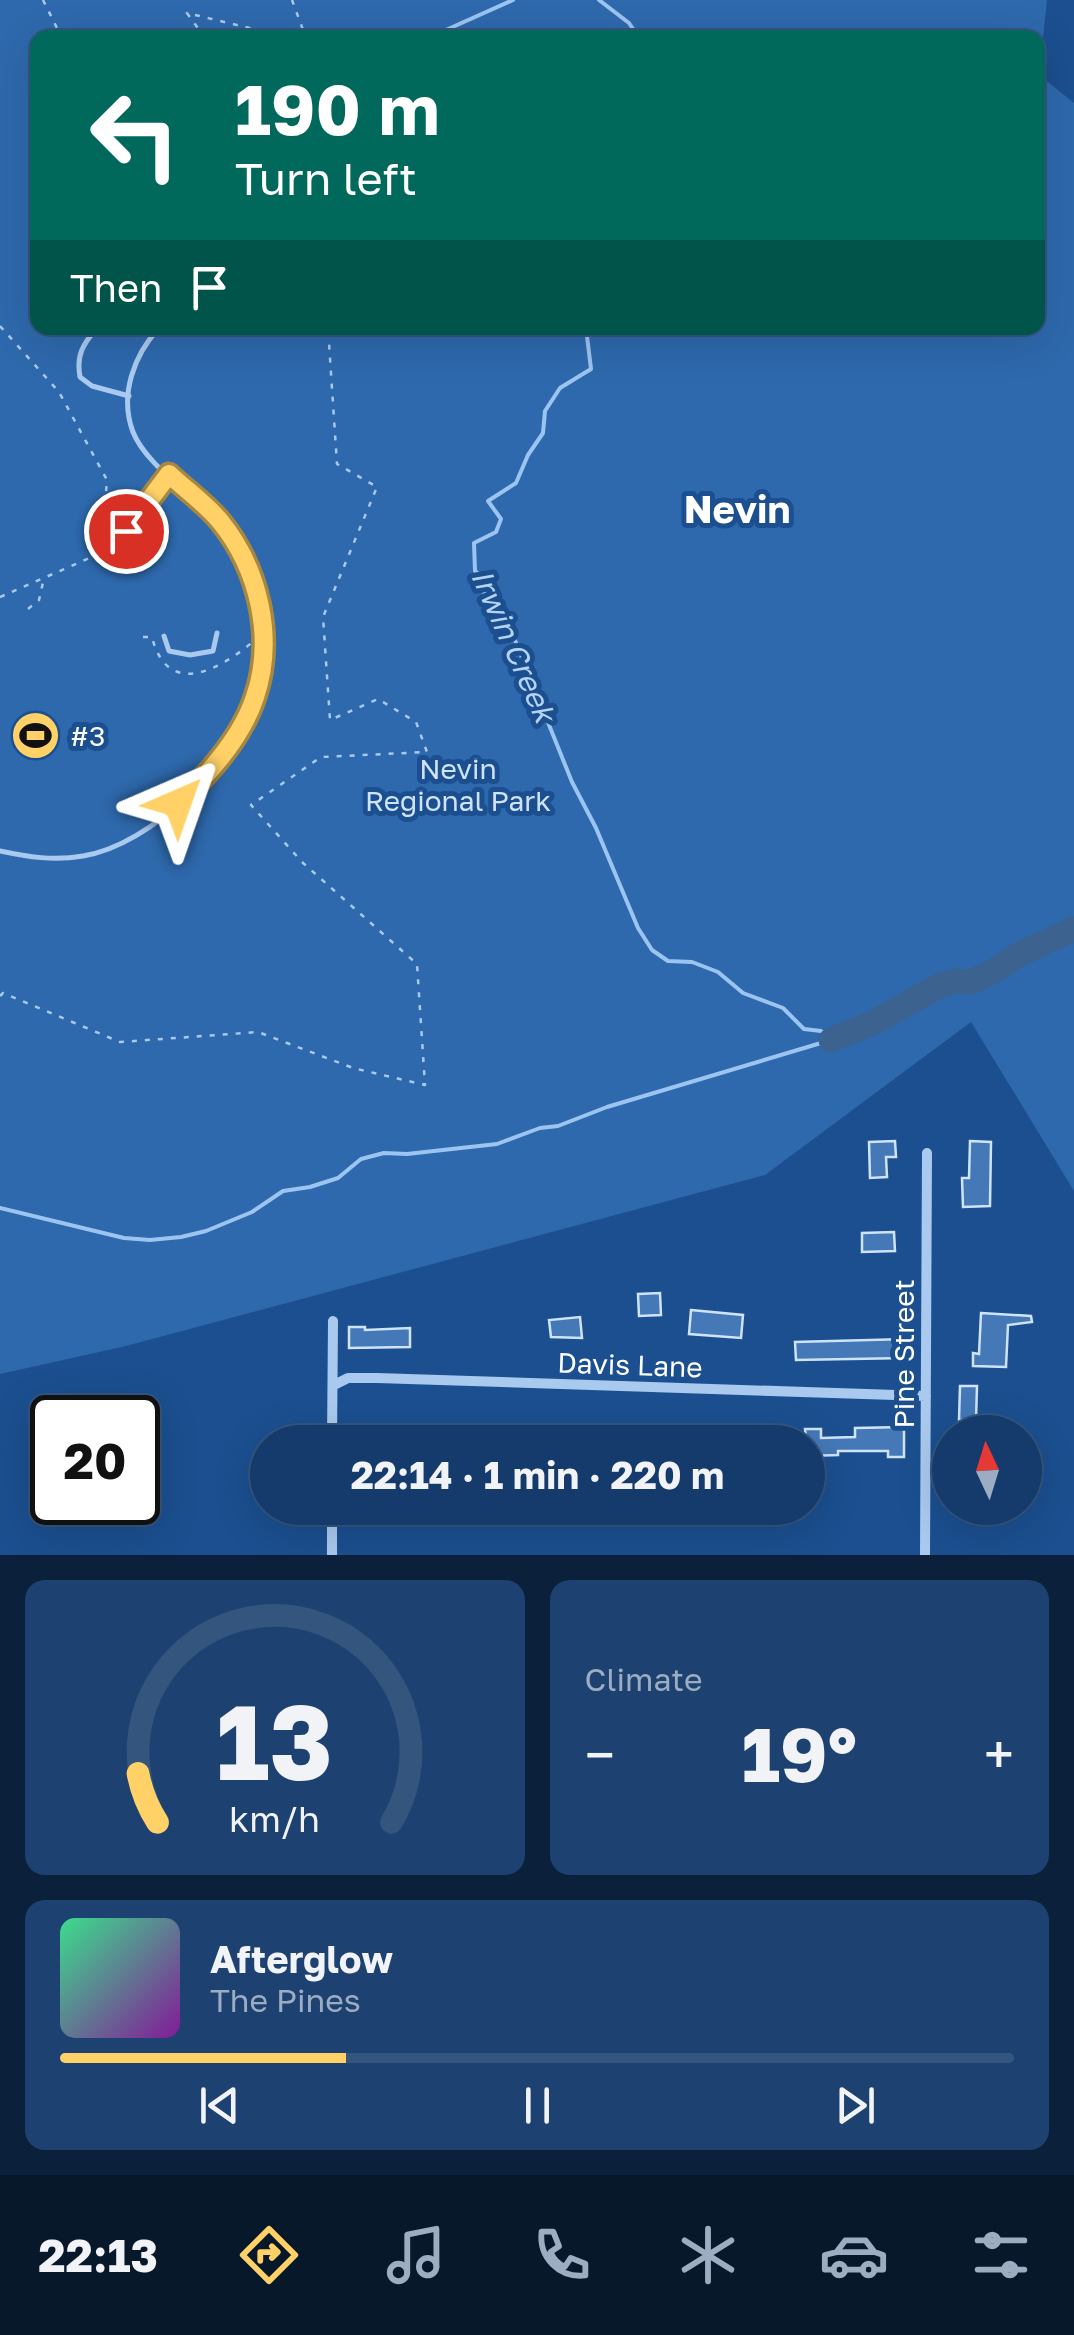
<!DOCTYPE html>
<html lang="en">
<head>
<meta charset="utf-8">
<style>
	:root { --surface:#143b6b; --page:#1d4271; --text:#f1f3f6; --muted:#9dadc1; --line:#33557e; --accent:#ffd166 }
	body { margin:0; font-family:"Golos Text",sans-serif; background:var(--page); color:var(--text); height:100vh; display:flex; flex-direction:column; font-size:38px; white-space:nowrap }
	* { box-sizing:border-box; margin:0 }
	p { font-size:32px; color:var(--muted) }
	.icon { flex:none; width:55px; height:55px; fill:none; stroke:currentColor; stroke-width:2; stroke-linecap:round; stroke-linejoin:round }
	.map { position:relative; height:1555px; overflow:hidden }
	.side { display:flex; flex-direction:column; gap:25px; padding:25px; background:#0b203b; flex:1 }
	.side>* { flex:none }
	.hud { position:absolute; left:30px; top:30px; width:1015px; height:305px; border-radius:20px; box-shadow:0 10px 40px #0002,0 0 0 2px var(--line); background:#00695c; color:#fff; overflow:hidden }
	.needle { width:65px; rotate:356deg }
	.fabs { position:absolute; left:932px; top:1415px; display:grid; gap:20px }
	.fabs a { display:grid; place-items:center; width:110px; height:110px; border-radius:50%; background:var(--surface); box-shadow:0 10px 40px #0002,0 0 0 2px var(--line); font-size:50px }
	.speed { position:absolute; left:30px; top:1395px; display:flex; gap:20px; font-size:50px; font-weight:700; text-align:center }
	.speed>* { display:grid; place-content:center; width:130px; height:130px; border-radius:50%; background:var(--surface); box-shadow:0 10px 40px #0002,0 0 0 2px var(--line); line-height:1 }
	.speed .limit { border:5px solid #111; border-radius:15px; background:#fff; color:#111 }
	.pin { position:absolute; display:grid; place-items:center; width:85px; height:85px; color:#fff; margin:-42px; border:5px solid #fff; border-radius:50%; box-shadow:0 2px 10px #0007 }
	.me { position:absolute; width:110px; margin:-55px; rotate:43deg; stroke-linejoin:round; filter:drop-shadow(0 0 8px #0008) }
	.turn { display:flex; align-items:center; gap:35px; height:210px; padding:0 40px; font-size:45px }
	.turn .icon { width:130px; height:130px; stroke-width:2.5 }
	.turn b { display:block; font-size:70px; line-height:85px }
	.then { display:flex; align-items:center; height:95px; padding:0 40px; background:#0003; gap:20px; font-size:38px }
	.big { font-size:75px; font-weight:700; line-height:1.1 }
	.side .widget { flex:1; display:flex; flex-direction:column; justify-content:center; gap:15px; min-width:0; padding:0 35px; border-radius:20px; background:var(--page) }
	.side .dial { align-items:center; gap:0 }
	.dial svg { height:260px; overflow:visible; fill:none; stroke:var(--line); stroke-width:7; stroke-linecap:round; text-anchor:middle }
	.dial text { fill:var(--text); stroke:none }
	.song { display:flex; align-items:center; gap:30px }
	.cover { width:120px; height:120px; border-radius:15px; background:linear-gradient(135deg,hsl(150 70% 55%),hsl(290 70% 35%)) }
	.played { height:10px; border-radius:5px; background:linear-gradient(90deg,var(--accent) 30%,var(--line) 30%) }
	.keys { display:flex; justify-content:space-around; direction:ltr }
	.heat { display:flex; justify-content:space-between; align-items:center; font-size:55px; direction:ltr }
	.side .tiles { flex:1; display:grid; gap:25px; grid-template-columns:1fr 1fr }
	.widget:last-child { grid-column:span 2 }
	.trip { position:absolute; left:250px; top:1425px; width:575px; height:100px; border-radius:50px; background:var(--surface); box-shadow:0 10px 40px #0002,0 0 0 2px var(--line); font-weight:700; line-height:100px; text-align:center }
	.dock { display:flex; height:160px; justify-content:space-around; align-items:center; background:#08182b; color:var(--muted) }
	.dock .icon { width:70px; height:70px }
	.dock .on { color:var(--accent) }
	.dock b { font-size:45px; color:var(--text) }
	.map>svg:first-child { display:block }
	.green { fill:#2e69ad; fill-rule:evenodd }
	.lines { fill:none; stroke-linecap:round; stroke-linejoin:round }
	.stream { stroke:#9cc4f0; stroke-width:4 }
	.river { stroke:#3c6290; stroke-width:25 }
	.building { fill:#4478b7; stroke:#cfe3fa; stroke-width:2.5 }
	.path { stroke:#a9c9ee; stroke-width:2.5; stroke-dasharray:5 8; stroke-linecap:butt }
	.service { stroke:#a9c9ee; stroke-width:5 }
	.minor { stroke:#a9c9ee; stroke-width:10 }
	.route-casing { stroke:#a68842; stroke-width:25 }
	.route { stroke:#ffd166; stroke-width:18 }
	.labels { text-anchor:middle; stroke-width:10; stroke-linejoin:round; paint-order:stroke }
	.poi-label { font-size:28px; fill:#fff; stroke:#1b4f8f; text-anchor:start }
	.park-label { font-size:28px; fill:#cfe3fa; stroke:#1b4f8f }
	.street-label { font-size:28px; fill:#fff; stroke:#1b4f8f }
	.water-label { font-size:30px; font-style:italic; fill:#b5d3f5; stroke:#1b4f8f }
	.district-label { font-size:38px; font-weight:bold; fill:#fff; stroke:#1b4f8f }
</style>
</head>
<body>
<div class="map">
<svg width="1074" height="1555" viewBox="0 0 1074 1555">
	<rect width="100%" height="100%" fill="#1b4f8f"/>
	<path class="green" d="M0,0H1047L1039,75L1074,103V1191L971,1022L765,1175L126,1346L0,1374ZM38,38H1038V328H38Z"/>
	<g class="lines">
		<path class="stream" d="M599,0L629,23L639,38
			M428,38L513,0
			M586,328L591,369L560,388L545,411L543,433L528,455L516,483L488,501L501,519L496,532L474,543L475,571L487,581L484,596L508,623L572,782L596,828L638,928L652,950L668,961L692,962L718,972L743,993L783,1008L804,1029L821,1031L831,1040
			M0,1208L124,1238L150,1240L181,1237L206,1231L252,1212L283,1191L310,1187L338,1178L361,1159L384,1153L407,1154L497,1144L540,1128L558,1126L607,1107L831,1040"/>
		<path class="river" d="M831,1040L871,1024L939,986L955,981L971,982L992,972L1020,954L1074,929"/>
	</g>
	<path class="building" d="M895,1141L896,1157H886L887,1177L870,1178L869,1142Z
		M970,1141L991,1142L990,1206L963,1207L962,1178H969Z
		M894,1232L895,1251L862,1252V1233Z
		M660,1293L661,1315L639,1316L638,1294Z
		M691,1310L743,1315L741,1338L689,1334Z
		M981,1313L1031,1316L1032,1322L1008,1325L1006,1367L973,1366V1353L979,1354Z
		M580,1317L582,1338L551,1337L549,1320Z
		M349,1327H365V1330L410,1328V1347L349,1348Z
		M906,1339V1358L796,1360L795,1342Z
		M960,1386H977L976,1420H959Z
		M516,1425L555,1430L553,1442L514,1441Z
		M904,1427V1457H888V1451H838V1455L808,1456L805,1429H821V1438L855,1437V1428Z"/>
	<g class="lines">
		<path class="path" d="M43,0L62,38
			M292,0L306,38
			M205,38L187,13L291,38
			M0,326L59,392L107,480L105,505L118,523
			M0,597L108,550
			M28,609L39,600L44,578
			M143,637H152C168,700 221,669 255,640
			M0,996L3,993L120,1042L258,1032L353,1068L425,1085L417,964L302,862L251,805L321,757L427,752L416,722L378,699L330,720L323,617L377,487L337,464L328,328"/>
		<path class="service" d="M97,328C83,344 76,355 80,377L92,386L129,396
			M141,511L156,524
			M125,563L117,550L118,543L169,474
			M164,636L169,651L190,655L213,651L217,633
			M0,851C28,857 54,861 83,856C152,845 234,762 255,697C270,654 266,596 244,556C219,509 149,473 133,432C119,395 134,355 159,328"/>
		<path class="minor" d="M334,1385L348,1378H377L926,1396
			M332,1442L333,1321
			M332,1555V1508
			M925,1555L927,1153"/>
	</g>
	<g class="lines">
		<defs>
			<path id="route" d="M126,531L169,474C186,490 206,504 220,521C259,569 275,638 255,697C242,737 208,775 178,803"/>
		</defs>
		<use href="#route" class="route-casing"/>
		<use href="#route" class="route"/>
	</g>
	<defs>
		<symbol id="stadium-disc" viewBox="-11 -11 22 22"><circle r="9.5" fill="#ffd166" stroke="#1b4f8f"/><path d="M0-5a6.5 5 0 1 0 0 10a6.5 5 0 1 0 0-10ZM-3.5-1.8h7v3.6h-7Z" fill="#111"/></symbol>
	</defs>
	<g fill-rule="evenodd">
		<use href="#stadium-disc" x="8" y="708" width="55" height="55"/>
	</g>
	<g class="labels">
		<g class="poi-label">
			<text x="70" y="746">#3</text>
		</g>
		<g class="park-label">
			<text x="458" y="779">Nevin<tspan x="458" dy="32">Regional Park</tspan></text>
		</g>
		<g class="street-label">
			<text transform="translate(904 1354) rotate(-90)" y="10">Pine Street</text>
			<text transform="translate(630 1365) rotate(2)" y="10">Davis Lane</text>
		</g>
		<g class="water-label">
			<text transform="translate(513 646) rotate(66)" y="10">Irwin Creek</text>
		</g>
		<g class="district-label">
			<text x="737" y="523">Nevin</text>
		</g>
	</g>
</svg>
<div class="fabs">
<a><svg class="needle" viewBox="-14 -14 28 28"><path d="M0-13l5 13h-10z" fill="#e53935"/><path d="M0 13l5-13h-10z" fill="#9dadc1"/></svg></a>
</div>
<div class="speed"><div class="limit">20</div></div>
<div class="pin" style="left:126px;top:531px;background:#d93025"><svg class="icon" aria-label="arrive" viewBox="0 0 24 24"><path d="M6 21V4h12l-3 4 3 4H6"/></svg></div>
<svg class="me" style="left:178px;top:803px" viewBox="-20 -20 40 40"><path d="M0-17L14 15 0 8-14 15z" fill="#ffd166" stroke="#fff" stroke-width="4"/></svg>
<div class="trip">22:14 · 1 min · 220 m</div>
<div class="hud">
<div class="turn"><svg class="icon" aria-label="left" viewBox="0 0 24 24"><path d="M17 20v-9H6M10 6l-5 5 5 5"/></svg><div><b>190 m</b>Turn left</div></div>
<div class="then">Then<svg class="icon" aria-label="arrive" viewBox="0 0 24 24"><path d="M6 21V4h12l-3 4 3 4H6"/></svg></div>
</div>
</div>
<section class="side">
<div class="tiles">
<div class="widget dial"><svg viewBox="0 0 100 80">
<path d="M14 69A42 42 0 1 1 86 69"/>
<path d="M14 69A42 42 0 0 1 8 54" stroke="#ffd166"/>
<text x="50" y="56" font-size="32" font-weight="700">13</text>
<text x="50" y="72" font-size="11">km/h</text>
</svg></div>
<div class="widget"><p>Climate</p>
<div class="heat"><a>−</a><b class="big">19°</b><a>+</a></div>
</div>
<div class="widget">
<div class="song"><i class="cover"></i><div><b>Afterglow</b><p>The Pines</p></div></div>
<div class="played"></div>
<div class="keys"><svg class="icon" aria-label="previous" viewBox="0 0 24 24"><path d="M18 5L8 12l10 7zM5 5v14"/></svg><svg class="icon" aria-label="pause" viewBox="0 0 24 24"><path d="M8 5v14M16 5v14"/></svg><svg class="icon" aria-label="next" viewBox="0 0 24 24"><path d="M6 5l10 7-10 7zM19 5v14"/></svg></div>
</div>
</div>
</section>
<nav class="dock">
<b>22:13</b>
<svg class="icon on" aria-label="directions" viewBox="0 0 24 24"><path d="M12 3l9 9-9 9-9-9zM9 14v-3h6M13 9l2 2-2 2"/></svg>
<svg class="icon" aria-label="music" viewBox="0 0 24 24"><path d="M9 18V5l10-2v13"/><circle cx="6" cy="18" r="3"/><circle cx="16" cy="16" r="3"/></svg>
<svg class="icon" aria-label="phone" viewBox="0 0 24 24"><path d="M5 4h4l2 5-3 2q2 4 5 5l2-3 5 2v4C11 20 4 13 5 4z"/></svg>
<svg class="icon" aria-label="climate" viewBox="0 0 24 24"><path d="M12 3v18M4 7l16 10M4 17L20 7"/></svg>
<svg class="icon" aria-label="car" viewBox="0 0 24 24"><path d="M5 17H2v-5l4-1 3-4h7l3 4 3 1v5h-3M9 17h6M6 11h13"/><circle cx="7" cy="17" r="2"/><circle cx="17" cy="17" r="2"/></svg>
<svg class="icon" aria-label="filters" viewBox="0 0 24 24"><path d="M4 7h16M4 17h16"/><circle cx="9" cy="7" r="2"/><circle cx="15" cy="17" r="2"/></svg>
</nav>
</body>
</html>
